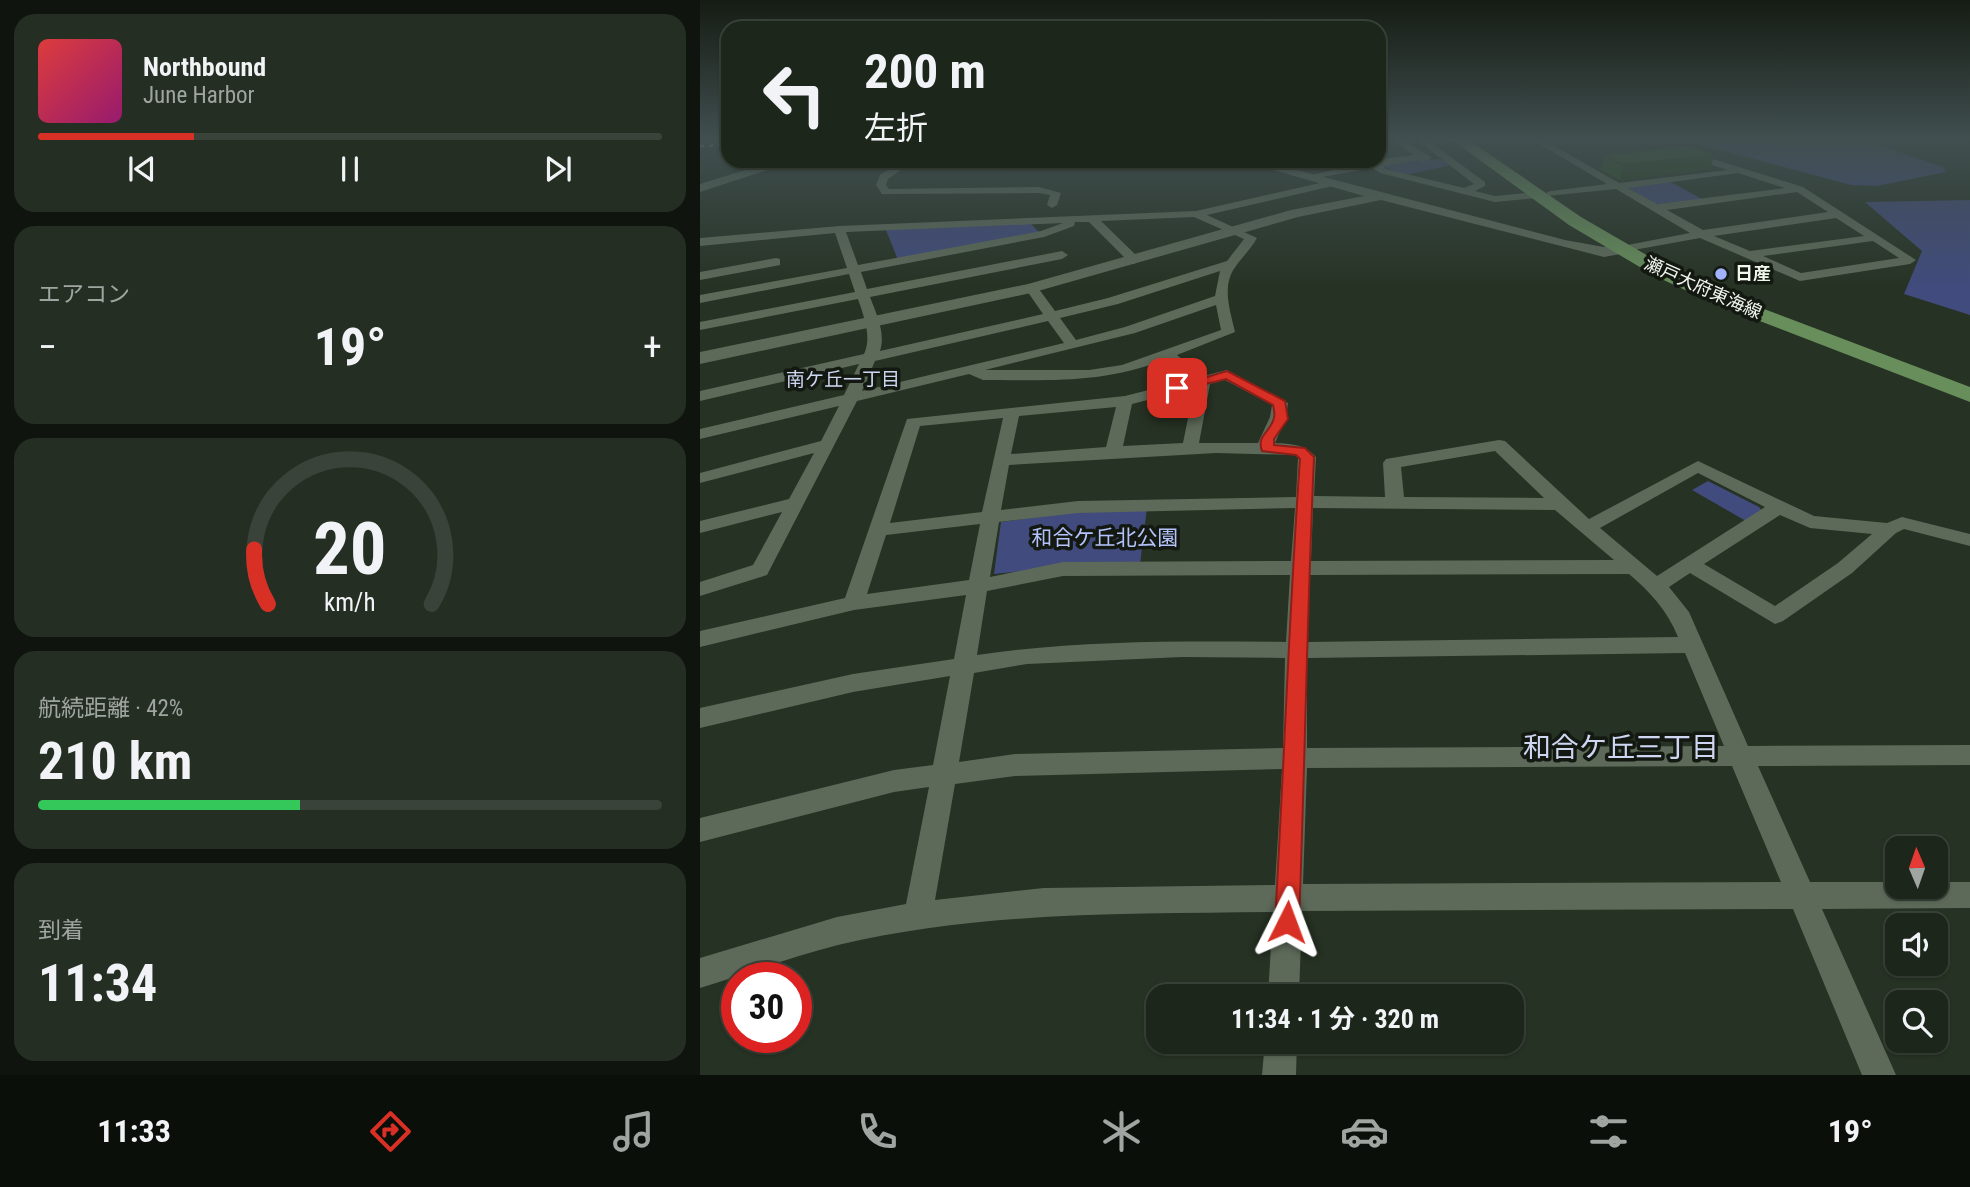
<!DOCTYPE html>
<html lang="ja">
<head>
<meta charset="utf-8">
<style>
	:root { --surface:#1c261a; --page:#252e23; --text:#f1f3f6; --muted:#a0a5a2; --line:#3a4339; --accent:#d93025 }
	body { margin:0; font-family:"Roboto Condensed","Noto Sans JP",sans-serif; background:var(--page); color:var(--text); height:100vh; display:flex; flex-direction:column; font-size:26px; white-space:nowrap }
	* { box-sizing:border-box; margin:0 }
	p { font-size:23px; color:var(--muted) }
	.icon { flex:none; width:38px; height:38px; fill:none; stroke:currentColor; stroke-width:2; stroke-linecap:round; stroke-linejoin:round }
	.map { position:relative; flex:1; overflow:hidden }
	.panel { display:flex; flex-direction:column; gap:14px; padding:14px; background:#0f150e; width:700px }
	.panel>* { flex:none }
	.banner { position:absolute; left:21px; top:21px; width:665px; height:147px; border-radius:21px; box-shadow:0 2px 5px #0004,0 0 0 2px var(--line); background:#1c261a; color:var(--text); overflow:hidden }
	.needle { width:46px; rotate:358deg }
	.controls { position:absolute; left:1185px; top:836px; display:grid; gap:14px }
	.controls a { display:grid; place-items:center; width:63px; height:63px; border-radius:14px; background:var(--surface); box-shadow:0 2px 5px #0004,0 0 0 2px var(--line); font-size:35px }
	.speed { position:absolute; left:21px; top:962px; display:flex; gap:14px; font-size:35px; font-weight:700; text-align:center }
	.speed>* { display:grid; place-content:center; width:91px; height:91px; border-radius:50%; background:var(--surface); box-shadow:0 2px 5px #0004,0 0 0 2px var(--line); line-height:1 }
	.speed .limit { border:10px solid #d22; background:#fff; color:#111 }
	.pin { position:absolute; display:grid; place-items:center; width:60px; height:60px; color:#fff; margin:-30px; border-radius:14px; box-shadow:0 4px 10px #0006 }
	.me { position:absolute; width:77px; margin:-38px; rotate:3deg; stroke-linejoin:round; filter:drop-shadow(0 0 5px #0008) }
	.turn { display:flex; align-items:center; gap:24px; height:147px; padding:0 28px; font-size:32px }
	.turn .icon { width:91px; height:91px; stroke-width:2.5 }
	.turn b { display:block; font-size:49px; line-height:60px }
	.big { font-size:52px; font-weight:700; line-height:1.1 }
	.panel .tile { flex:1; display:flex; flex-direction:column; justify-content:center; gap:10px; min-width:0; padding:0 24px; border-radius:21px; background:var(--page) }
	.panel .dial { align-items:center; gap:0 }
	.dial svg { height:182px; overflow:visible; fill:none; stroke:var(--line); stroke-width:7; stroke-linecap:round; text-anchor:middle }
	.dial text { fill:var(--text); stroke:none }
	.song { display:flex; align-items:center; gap:21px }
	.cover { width:84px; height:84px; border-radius:10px; background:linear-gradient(135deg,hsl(0 70% 55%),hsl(320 70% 35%)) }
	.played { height:7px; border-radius:4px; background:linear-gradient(90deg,var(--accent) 25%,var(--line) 25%) }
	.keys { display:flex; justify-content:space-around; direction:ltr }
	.heat { display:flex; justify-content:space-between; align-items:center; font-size:38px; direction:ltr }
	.charge { height:10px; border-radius:5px; background:linear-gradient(90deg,#34c759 42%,var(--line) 0) }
	.trip { position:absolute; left:446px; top:984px; width:378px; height:70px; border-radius:21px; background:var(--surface); box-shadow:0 2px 5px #0004,0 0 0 2px var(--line); font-weight:700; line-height:70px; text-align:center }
	.tabs { display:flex; height:112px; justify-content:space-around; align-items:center; background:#0b0f0a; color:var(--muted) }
	.tabs .icon { width:49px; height:49px }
	.tabs .active { color:var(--accent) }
	.tabs b { font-size:32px; color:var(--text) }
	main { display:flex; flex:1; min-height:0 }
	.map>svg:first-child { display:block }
	.green { fill:#414b7d }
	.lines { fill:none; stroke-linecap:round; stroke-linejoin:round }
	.minor { fill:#5d6a59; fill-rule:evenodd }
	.tertiary { fill:#5d6a59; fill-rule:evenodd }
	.primary { fill:#688f5b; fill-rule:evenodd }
	.rail { stroke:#cad2c7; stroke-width:2.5; stroke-dasharray:4.5 4.5; stroke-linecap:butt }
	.wall { fill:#284f19 }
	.shaded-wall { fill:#204014 }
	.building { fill:#2e5c1d; stroke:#204014; stroke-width:2 }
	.route { fill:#d93025; stroke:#8d1f18; stroke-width:2 }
	.poi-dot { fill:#a1b3fd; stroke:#131811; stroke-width:2.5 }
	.labels { text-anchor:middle; stroke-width:7; stroke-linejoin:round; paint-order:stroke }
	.far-poi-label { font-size:18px; font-weight:bold; fill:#eff6ec; stroke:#131811; text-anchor:start }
	.far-street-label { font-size:18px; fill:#eff6ec; stroke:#131811 }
	.far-neighbourhood-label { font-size:19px; fill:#ced6f2; stroke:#131811 }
	.park-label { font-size:21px; fill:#b3c2fa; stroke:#131811 }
	.near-neighbourhood-label { font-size:28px; fill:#ced6f2; stroke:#131811 }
</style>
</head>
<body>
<main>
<section class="panel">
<div class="tile">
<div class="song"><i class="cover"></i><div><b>Northbound</b><p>June Harbor</p></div></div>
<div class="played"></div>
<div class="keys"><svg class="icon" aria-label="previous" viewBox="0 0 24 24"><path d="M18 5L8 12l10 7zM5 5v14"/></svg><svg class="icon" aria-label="pause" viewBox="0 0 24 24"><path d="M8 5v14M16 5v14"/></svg><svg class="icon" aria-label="next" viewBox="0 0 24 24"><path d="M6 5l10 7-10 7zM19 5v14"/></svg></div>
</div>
<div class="tile"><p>エアコン</p>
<div class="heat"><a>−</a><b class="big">19°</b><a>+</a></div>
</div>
<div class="tile dial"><svg viewBox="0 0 100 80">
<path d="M14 69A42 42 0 1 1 86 69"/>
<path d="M14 69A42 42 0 0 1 8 45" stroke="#d93025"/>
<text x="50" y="56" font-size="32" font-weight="700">20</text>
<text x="50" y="72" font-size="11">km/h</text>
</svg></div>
<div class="tile"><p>航続距離 · 42%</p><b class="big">210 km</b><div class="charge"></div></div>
<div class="tile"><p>到着</p><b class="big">11:34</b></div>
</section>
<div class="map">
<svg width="1270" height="1075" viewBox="0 0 1270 1075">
	<rect width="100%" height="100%" fill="#263223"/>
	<path class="green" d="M1027,139H1161L1243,167L1246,172L1177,186L1151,185L997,144Z
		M718,158L721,160L744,159L752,165L705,175L678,165Z
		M969,181L1002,199L955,204L927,187Z
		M1270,200V315L1204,294L1222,251L1165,202Z
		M329,222L340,233L198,260L186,230Z
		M1008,481L1059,507L1062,511L1046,521L992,490Z
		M447,508L440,564L362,567L294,574L301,522L375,512Z"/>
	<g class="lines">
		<path class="minor" d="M693,139H703L732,158L723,162L718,160L683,166L686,169L764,188L774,184L716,139H726L785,182V186L775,191L795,196L837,192L842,195L837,198L795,202L680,173L673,168L616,178L611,175L666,163L664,161L713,155Z
			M831,139H842L919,183L1028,170L984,156V152L987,151L1103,187L1216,260L1210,264L1100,281L1000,238L917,253V247L990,233L916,189L847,196V192L851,191L907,184ZM1038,173L1085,188L957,204L928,188ZM1097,192L1128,212L1003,230L967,210ZM1136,218L1164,236L1050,251L1014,236ZM1173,241L1199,258L1101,273L1063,256Z
			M202,161H214L188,179L186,185L189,189L339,187L361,193L357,205L352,208L347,205L350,195L339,193L182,194L176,185L180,175Z
			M633,180L637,181V185L507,215L557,238C551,249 543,256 536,266C521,285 530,310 535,332L477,355L494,369L492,372H482L465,360C399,384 351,380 283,380L269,374L157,401L67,575L0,596V582L53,565L82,512L0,533V521L89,499L114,453L0,483V473L121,441L139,406L0,439V429L144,395L159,364L0,401V391L164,354C172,337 164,317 158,299L0,330V322L155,292L149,274L0,303V295L147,268L135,233L0,246V238L139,226L496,211ZM494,217L544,239L527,261L408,298L355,311L336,285H326L325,288L343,314L180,351C186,333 176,313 170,297L362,259L368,255L362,251L167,289L161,272L344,237L374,226L375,222H389L430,263L434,264L440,260L438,257L401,221ZM363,223L341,231L158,265L146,232ZM520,271L515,296L425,327L376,340L360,318L418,304ZM516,305L521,330L422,365L389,370H285L435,333ZM348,321L364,343L162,391L175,361Z
			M76,258L80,259V265L0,280V272Z
			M527,370L588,403L586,417L575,443C591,444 605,444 616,457L614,496L685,497L683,463L686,459L799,440L805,441L889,519L998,461L1114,516L1187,523L1202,517L1270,534V546L1204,529L1196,533L1152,573L1083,621L1075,624L990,573L969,587L989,612L1048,746L1270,745V765L1058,766L1110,882H1197V887H1236V882H1270V908L1122,909L1196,1075H1162L1093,909L602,911L599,996H568L573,912C428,914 280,911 138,945C91,957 46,974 0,988V958L137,917L206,904L229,787L194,792L0,842V818L194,770L233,765L250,676L153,692L0,728V708L153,674L254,659L266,595L154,610L0,647V631L145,598L207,419L425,396ZM525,380L572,405L570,417L558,443H499L510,384ZM494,388L483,443L423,446L432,404ZM416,407L406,447L311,454L319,416ZM303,418L282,512L190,523L220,426ZM795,451L844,498L704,497L701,467ZM516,453L595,455L598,458L596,497L378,501L301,510L309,465ZM998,473L1065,507L957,576L900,528ZM595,508L591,561L363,562L290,577L299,522L378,513ZM613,508L855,510L914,560L611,561ZM1080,515L1110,528L1172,534L1138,563L1075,606L1004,564ZM280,524L269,580L167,594L186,535ZM929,574C951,593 967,610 978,637L607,642L610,575ZM590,575L586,642C483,641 378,640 277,655L287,591L363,576ZM985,653L1024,746L607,748V658ZM482,657L585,658L583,748L315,754L259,762L274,673L327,664ZM1032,766L1081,882L603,884L607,768ZM582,769L575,885L344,888L235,900L255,784L315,776Z
			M565,1041H597L596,1075H562Z"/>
		<path class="tertiary" d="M75,161H94L0,192V184Z
			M542,161H562L865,240L904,247L921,245L929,250L926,253L904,257L681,200L598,217L331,293L0,364V352L328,284L591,210L664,196Z"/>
		<path class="primary" d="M751,139H767L881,217L969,268L1027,295L1270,387V402L1013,303L955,276L869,225Z"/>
		<path class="rail" d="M0,146L28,145"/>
	</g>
	<path class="wall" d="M904,155H1014L1010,169L920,180L901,170Z"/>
	<path class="shaded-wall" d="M1014,155L1010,169L920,180L923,165Z"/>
	<path class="building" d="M988,145L1014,155L923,165L904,155Z"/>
	<linearGradient id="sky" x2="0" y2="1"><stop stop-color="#151c13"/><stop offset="0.48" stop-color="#414f50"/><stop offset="1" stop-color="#414f50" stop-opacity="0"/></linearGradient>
	<rect width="1270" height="289" fill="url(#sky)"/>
	<path class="route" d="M527,371L585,401L588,419L574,439V445L605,448L614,457C607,612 605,767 599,922L595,931L587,934L578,931L575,922C584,768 589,613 600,459L596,455L562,451C556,435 571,432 574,418C575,414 574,409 573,405L526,379L477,391L470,388Z"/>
	<circle class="poi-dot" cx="1021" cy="274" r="7"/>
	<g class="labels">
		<g class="far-poi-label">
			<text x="1035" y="280">日産</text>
		</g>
		<g class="far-street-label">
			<text transform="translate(1003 288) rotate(24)" y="6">瀬戸大府東海線</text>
		</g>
		<g class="far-neighbourhood-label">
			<text x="143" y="386">南ケ丘一丁目</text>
		</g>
		<g class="park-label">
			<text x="405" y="545">和合ケ丘北公園</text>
		</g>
		<g class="near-neighbourhood-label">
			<text x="921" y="757">和合ケ丘三丁目</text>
		</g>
	</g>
</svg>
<div class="controls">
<a><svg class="needle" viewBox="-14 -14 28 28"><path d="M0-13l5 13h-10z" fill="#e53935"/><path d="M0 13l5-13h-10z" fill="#a0a5a2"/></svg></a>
<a><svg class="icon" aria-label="sound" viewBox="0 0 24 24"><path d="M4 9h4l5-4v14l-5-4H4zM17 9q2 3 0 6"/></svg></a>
<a><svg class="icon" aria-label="search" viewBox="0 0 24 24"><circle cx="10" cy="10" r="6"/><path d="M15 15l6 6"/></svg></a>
</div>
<div class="speed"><div class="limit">30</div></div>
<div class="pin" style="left:477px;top:388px;background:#d93025"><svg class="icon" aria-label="arrive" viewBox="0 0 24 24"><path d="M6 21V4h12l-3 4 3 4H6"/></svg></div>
<svg class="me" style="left:587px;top:922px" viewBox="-20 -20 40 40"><path d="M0-17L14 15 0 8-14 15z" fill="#d93025" stroke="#fff" stroke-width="4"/></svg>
<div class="trip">11:34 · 1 分 · 320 m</div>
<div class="banner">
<div class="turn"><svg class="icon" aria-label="left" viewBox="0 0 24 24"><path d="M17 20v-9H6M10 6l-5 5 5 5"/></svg><div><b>200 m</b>左折</div></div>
</div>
</div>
</main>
<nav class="tabs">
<b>11:33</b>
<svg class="icon active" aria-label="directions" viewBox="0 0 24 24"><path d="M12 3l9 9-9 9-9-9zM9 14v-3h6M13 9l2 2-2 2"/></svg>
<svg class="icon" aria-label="music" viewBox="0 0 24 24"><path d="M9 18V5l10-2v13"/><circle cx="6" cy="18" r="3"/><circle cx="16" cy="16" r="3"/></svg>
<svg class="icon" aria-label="phone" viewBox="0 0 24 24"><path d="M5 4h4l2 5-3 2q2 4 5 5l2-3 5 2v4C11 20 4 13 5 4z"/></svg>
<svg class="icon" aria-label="climate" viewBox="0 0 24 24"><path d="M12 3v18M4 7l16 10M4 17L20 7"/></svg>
<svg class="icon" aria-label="car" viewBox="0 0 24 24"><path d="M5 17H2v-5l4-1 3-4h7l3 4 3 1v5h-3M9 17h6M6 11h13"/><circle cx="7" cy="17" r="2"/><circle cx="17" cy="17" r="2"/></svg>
<svg class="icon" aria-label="filters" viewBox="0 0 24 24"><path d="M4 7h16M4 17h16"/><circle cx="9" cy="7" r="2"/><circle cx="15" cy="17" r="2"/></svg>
<b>19°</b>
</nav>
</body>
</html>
